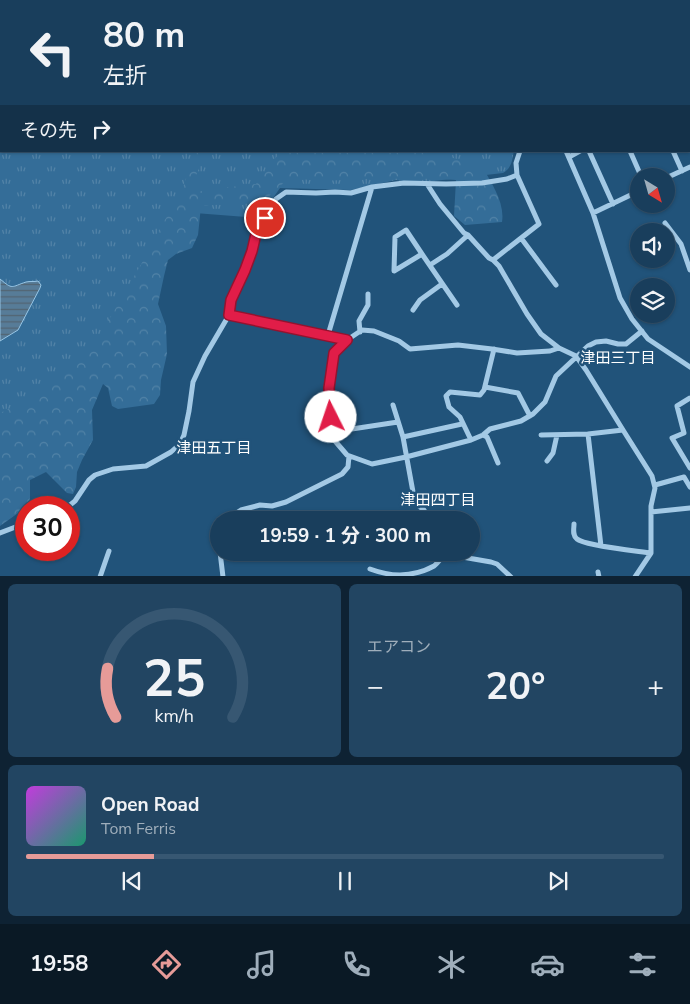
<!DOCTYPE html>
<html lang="ja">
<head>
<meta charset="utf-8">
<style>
	:root { --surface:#193e5c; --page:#224562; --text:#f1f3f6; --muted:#9faebb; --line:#375772; --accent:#e69b98 }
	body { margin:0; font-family:"Nunito Sans","Noto Sans JP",sans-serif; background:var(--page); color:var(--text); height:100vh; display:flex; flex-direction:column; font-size:19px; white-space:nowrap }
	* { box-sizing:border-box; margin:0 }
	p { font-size:16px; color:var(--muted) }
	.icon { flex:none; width:28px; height:28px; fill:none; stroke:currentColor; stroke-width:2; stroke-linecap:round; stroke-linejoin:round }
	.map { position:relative; height:576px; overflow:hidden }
	.sheet { display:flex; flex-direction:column; gap:8px; padding:8px; background:#0e2233; flex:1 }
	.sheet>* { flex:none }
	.guide { position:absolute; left:0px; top:0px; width:690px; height:152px; box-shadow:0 1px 4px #0004,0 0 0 1px var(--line); background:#193e5c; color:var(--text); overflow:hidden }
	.needle { width:32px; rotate:143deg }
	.tools { position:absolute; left:630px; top:168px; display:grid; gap:10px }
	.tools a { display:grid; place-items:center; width:45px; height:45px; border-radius:50%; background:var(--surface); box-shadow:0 1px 4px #0004,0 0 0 1px var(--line); font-size:25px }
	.speed { position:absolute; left:15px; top:496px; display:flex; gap:10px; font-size:25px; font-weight:700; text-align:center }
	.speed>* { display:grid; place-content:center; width:65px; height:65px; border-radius:50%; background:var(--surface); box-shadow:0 1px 4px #0004,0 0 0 1px var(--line); line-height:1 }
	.speed .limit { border:8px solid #d22; background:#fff; color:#111 }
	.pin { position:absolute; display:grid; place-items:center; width:42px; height:42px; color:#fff; margin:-21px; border:2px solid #fff; border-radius:50%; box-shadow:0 1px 5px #0007 }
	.me { position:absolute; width:55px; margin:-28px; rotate:356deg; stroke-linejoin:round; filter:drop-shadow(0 0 4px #0008) }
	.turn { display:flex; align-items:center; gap:18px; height:105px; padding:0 20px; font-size:22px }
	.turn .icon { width:65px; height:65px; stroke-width:2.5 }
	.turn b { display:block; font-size:35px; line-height:42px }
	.then { display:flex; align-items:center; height:48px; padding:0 20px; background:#0003; gap:10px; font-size:19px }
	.big { font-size:38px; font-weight:700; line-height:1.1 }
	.sheet .card { flex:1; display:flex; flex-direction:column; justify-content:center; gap:8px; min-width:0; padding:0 18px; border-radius:8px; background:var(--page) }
	.sheet .dial { align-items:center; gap:0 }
	.dial svg { height:130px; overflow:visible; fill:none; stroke:var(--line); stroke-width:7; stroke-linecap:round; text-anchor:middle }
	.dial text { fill:var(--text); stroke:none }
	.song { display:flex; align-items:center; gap:15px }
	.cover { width:60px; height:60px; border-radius:8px; background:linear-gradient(135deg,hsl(290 70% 55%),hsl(160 70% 35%)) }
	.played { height:5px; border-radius:2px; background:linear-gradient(90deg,var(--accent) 20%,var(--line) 20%) }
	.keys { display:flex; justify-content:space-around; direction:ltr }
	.heat { display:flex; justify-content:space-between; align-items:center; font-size:28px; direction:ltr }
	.sheet .tiles { flex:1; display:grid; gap:8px; grid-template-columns:1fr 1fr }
	.card:last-child { grid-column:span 2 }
	.trip { position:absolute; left:210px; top:511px; width:270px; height:50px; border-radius:25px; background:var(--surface); box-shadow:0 1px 4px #0004,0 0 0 1px var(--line); font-weight:700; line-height:50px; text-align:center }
	.dock { display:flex; height:80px; justify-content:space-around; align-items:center; background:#0a1925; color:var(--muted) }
	.dock .icon { width:35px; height:35px }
	.dock .on { color:var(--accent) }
	.dock b { font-size:22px; color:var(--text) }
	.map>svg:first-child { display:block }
	.grass { fill:url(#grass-tufts) }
	.forest { fill:url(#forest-crowns) }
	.water { fill:url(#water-rules); stroke:#97c6e6 }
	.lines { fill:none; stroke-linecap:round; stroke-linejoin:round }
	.street { stroke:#a3c9e5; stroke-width:5 }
	.route-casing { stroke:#92132f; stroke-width:12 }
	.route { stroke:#e11d48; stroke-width:9 }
	.labels { text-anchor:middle; stroke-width:5; stroke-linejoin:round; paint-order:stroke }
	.neighbourhood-label { font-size:15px; fill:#fff; stroke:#21537a }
</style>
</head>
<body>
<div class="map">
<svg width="690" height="577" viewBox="0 0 690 577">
	<defs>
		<pattern id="grass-tufts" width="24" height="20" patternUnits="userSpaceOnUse" patternTransform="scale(1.25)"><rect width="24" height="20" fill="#346d98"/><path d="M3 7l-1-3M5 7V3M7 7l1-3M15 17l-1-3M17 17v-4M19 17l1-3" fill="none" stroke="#5283a7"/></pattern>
		<pattern id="forest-crowns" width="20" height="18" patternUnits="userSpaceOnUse" patternTransform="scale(1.25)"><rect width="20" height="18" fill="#346d98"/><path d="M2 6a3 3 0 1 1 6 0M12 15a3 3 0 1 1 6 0" fill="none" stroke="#5283a7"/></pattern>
		<pattern id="water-rules" width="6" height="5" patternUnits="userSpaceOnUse" patternTransform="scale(1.25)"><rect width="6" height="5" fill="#577c98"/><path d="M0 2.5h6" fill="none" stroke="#526472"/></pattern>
	</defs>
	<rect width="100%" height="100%" fill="#21537a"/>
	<path class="grass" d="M0,0H552L551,1H1V151H514C512,160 512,168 503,173L425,182H408L396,180L351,190L280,188L259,218L182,212L112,344L0,432Z"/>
	<path class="forest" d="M192,151H208L205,155L193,182L200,193L222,188L256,184L281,151H411L447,156L483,168C492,184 505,203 502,222L465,225L454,216L456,180L405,177L322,181L289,178L267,198L255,202L201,206L198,235L192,248L176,254L168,260L164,276L158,304L166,326L167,354L161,380L160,395L154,404L118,409L112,406L108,388L103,384L92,410L93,440L82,460L77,472L76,487L73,494L67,493L46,472L30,480V498L28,506L0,526V413L28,400L102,332L143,261L160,228L180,195L190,168Z"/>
	<path class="water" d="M0,279C13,290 11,287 26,282C30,281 34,282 38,281L41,285L40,288L18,330L0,341Z"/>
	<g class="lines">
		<path class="street" d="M613,0L614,1
			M689,97L690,100
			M520,151L516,163L517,175L539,224L493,260L499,266L527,314L541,334L559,348L576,356L586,370L623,430L652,476L655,488L651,506V553L635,577
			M566,151L593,213L620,298L632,319L648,339L690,367
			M589,151L613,204
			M630,151L641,176
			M673,151L682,171
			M569,157L580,151
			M666,178L690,167
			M427,184L440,204L464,233L468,235
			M593,213L639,191
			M665,223L681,244L690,270
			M521,238L556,285
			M422,254L406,230L395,237L394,271L422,254L457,305
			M430,265L447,254L468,235L489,258L493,260
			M413,310L420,300L442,284
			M229,315L347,340
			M360,332L359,321L368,305V294
			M328,335L372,187
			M559,348L550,351L517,353L492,349L458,345L410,349L399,341L374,331L362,330L347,340L333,353L329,388L332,432L335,441L347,455L372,464L406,457L471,440L483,435L490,429L521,421L533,414L545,402L556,376L588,346L596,342L606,341L618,344H626L642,331
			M485,387L518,393L530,416
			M690,398L677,406L684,433L672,438L690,468
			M393,405L403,437
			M332,432L398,422
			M588,434L601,546
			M483,435L487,437L498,463
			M541,435L588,434L623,430
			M471,440L460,417L449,407L446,396L450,392L480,395L484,390L494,349
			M547,461L553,453L557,435
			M655,485L684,477L690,487
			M65,508L70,505L75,501L89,480L95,475L113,469L146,466L171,452L180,444L184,435L189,411L193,382L205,356L229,315L231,300L245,270L252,251L255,234L276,199L286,192L316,193L335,192L351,193L372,187L404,183L446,184L482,183L507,179L517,175
			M651,512L690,508
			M226,520L241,510L260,505L272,506L286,502L342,474L348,467L349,456
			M428,520L424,510L415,503L403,437L462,424
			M574,524C574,529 572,535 577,539C585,546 638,551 651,553
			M219,526V533
			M0,533L26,523
			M220,552L223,577
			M444,553L445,554L491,562L497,564L511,577
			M370,569C391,577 414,577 434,566C438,563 441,558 445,554
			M598,572L599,577
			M100,577L109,551"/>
	</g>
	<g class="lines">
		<defs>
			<path id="route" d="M265,218L256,234L252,251L245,270L231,300L229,315L347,340L334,353L329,388L331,417"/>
		</defs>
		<use href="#route" class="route-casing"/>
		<use href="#route" class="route"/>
	</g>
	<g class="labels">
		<g class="neighbourhood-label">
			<text x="618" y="363">津田三丁目</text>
			<text x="214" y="453">津田五丁目</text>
			<text x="438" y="505">津田四丁目</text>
		</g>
	</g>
</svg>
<div class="tools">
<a><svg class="needle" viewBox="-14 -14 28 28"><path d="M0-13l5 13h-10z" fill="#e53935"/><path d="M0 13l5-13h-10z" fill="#9faebb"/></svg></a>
<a><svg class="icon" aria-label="sound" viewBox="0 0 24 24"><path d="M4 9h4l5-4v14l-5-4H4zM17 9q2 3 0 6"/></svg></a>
<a><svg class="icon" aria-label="layers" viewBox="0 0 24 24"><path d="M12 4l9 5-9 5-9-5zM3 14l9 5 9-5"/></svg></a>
</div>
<div class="speed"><div class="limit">30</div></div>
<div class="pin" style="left:265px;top:218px;background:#d93025"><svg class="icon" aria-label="arrive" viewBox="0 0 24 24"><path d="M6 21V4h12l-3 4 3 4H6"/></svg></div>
<svg class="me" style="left:331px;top:417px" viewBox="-20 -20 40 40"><circle r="19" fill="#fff"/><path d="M0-13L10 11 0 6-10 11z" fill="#e11d48"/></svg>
<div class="trip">19:59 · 1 分 · 300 m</div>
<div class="guide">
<div class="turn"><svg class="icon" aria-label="left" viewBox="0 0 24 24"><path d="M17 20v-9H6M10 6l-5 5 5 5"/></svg><div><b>80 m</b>左折</div></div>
<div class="then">その先<svg class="icon" aria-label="right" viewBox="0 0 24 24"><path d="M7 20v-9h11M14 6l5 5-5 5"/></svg></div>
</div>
</div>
<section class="sheet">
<div class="tiles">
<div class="card dial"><svg viewBox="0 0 100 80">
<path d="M14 69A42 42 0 1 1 86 69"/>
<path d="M14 69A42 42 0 0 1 9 39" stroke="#e69b98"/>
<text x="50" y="56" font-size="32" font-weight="700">25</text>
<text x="50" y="72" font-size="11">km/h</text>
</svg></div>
<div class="card"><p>エアコン</p>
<div class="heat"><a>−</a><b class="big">20°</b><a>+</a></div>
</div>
<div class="card">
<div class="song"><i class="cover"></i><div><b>Open Road</b><p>Tom Ferris</p></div></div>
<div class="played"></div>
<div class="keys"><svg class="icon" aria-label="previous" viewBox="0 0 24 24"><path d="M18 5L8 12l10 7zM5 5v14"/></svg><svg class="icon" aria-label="pause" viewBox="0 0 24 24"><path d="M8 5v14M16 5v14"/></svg><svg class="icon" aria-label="next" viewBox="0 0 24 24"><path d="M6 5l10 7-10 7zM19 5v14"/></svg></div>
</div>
</div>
</section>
<nav class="dock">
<b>19:58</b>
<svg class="icon on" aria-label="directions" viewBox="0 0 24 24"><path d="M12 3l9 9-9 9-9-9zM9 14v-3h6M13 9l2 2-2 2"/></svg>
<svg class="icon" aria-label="music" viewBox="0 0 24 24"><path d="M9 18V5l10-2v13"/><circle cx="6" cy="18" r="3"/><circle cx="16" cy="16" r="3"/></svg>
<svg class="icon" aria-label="phone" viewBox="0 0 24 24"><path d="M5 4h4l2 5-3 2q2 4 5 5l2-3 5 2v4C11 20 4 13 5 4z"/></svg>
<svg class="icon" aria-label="climate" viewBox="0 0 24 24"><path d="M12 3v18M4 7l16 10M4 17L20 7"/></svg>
<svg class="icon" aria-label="car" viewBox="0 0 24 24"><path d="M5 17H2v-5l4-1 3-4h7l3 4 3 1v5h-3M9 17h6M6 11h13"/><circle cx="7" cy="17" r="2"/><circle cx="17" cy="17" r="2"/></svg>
<svg class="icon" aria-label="filters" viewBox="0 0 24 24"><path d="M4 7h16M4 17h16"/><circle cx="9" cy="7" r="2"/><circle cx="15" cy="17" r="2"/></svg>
</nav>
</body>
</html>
